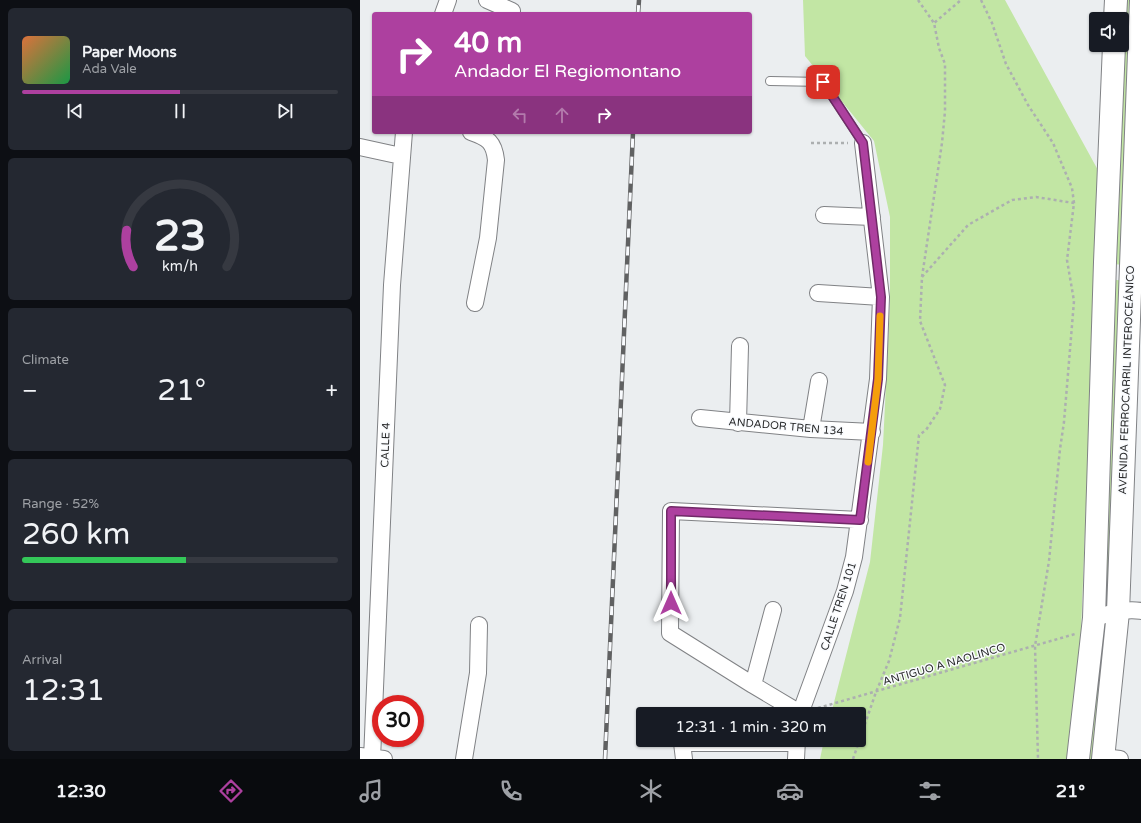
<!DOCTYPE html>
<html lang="en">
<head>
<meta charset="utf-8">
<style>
	:root { --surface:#171b24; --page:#242831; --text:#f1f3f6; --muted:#9ea1a6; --line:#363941; --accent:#ad409f }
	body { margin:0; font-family:"Varela Round",sans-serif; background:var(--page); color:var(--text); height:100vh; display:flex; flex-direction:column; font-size:15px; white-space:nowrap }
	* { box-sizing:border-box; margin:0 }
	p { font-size:13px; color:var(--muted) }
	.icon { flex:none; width:22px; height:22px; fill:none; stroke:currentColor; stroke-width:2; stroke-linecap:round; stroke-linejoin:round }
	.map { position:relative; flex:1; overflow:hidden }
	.details { display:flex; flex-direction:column; gap:8px; padding:8px; background:#0d0f14; width:360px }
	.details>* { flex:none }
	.banner { position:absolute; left:12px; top:12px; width:380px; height:122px; border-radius:4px; box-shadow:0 1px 3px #0004; background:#ad409f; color:#fff; overflow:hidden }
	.buttons { position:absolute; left:729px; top:12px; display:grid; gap:8px }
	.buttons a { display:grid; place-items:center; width:40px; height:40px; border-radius:4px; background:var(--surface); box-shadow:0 1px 3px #0004; font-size:20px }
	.speed { position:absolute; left:12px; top:695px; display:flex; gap:8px; font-size:20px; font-weight:700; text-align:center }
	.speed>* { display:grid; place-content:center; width:52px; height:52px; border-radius:50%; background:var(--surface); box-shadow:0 1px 3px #0004; line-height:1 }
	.speed .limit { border:6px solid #d22; background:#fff; color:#111 }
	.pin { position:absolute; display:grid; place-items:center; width:34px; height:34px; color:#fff; margin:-17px; border-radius:8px; box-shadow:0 2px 6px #0006 }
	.me { position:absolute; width:44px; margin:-22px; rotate:0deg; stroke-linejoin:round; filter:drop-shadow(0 0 3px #0008) }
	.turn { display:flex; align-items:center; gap:14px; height:84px; padding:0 16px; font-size:18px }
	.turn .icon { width:52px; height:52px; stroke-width:2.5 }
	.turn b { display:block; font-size:28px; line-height:34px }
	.lanes { display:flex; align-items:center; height:38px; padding:0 16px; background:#0003; justify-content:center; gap:20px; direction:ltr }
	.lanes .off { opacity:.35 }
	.big { font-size:30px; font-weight:600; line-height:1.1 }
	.details .widget { flex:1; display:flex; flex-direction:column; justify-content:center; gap:6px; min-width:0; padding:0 14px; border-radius:6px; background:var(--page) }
	.details .dial { align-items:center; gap:0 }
	.dial svg { height:104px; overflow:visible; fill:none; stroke:var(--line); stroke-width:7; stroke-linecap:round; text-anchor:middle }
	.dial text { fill:var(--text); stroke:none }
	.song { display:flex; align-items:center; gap:12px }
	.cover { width:48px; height:48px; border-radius:6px; background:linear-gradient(135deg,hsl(20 70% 55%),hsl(140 70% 35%)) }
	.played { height:4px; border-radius:2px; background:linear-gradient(90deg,var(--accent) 50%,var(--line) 50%) }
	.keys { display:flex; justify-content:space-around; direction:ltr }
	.heat { display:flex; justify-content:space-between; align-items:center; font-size:22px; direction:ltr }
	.charge { height:6px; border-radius:3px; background:linear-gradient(90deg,#34c759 52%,var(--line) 0) }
	.trip { position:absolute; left:276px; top:707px; width:230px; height:40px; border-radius:4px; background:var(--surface); box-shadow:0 1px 3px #0004; font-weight:600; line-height:40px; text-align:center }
	.tab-bar { display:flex; height:64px; justify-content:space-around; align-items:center; background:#090b0e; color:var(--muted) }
	.tab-bar .icon { width:28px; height:28px }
	.tab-bar .on { color:var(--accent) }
	.tab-bar b { font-size:18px; color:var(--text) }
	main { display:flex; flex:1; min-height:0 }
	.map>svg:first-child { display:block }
	.green { fill:#c2e6a4 }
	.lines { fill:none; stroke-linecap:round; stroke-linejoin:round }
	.service-casing { stroke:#808285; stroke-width:10 }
	.minor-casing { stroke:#808285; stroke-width:18 }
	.secondary-casing { stroke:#808285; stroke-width:24 }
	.path { stroke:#acafb0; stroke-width:2.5; stroke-dasharray:3 3; stroke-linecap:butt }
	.service { stroke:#fff; stroke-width:8 }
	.minor { stroke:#fff; stroke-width:16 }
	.secondary { stroke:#fff; stroke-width:22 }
	.rail-casing { stroke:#606162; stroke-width:4.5 }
	.rail { stroke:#f9fbfe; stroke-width:3; stroke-dasharray:9; stroke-linecap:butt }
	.route-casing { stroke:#702a67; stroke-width:10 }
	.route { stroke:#ad409f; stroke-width:7 }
	.slow { stroke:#f59e0b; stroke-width:7 }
	.labels { text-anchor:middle; stroke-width:3; stroke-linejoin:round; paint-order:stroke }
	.street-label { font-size:11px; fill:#292a2b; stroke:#f9fbfe }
</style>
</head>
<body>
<main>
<section class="details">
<div class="widget">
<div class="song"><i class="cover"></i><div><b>Paper Moons</b><p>Ada Vale</p></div></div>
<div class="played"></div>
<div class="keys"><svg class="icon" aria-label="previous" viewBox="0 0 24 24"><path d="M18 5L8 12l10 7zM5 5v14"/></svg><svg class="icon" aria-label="pause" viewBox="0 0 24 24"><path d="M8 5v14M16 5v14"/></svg><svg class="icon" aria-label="next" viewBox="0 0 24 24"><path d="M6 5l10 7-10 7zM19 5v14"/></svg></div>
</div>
<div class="widget dial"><svg viewBox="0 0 100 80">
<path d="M14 69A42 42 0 1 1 86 69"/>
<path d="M14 69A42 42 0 0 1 9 41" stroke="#ad409f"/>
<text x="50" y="56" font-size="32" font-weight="700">23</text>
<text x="50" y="72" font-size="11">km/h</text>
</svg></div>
<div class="widget"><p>Climate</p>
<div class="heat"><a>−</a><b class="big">21°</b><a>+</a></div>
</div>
<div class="widget"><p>Range · 52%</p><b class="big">260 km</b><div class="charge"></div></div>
<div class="widget"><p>Arrival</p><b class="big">12:31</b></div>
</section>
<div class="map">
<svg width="781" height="759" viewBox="0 0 781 759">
	<rect width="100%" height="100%" fill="#ebeef0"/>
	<path class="green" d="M443,0H645L739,172L716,759H460L464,740H499V714H471L510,562L523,445L530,304V217L514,141L445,56Z
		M758,0H769L764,265L753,264L762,45V19Z
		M750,279L764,281L753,614L740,615Z
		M737,641L747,643L739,759H724Z"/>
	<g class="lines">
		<defs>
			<path id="service" d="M410,81L463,82L503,143"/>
			<path id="minor" d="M127,0L152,11
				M83,14L88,0
				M111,132C128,138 134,142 136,160L128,238L115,303
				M0,147L41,156
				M464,215L512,217
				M458,293L521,297
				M340,418L451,429L512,432
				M378,423L380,346
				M451,429L459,381
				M734,618C749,614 765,608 781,611
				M393,685L413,610
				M440,713L393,685L310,633L311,511L500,520
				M440,714L485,591L494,557L518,379L521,297L503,143
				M0,756L24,759
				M743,757L760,759
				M12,759L32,285L44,132
				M104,759L118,673L119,625
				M324,759L322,743H437
				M436,759L437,740"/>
			<path id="secondary" d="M755,19L756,0
				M718,759L734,618L745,262L754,45
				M743,759L758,612L781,0"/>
		</defs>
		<use href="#service" class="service-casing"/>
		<use href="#minor" class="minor-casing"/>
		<use href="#secondary" class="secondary-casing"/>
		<path class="path" d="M558,0L574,23
			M621,0L632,23L646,64L668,105L693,143L712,188L714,203L707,260L714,301L704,422L700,449L689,561L675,646L678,759
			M451,143H488
			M562,277L608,225L652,200L676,197L714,203
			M458,708L715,634
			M493,759L516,692L529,661L540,618L559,435L566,430L580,409L585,385L560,321L562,277L582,143L585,111V64L579,48L574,23L601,0"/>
		<use href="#service" class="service"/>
		<use href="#minor" class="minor"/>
		<use href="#secondary" class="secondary"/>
		<defs>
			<path id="rail" d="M278,14L279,0
				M245,759L273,132"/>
		</defs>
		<use href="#rail" class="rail-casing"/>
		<use href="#rail" class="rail"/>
	</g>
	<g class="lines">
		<defs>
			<path id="route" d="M311,603V511L500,520L518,379L521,297L503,143L463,82"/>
		</defs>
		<use href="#route" class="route-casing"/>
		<use href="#route" class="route"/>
		<path class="slow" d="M508,462L518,379L520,316"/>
	</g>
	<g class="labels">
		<g class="street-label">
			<text transform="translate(766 380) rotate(-88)" y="4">AVENIDA FERROCARRIL INTEROCEÁNICO</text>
			<text transform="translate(426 426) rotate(5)" y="4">ANDADOR TREN 134</text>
			<text transform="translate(25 445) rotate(-88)" y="4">CALLE 4</text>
			<text transform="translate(478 606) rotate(-72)" y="4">CALLE TREN 101</text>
			<text transform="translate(584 664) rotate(-16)" y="4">ANTIGUO A NAOLINCO</text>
		</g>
	</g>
</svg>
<div class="buttons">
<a><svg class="icon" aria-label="sound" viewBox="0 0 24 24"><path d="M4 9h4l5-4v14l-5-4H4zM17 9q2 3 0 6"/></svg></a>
</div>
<div class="speed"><div class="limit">30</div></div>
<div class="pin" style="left:463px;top:82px;background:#d93025"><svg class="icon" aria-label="arrive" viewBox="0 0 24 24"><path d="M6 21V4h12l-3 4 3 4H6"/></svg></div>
<svg class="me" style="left:311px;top:603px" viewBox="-20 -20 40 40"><path d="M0-17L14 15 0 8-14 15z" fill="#ad409f" stroke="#fff" stroke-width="4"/></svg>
<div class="trip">12:31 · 1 min · 320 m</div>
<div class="banner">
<div class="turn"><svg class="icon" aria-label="right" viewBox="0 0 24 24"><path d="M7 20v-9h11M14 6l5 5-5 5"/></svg><div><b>40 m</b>Andador El Regiomontano</div></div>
<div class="lanes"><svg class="icon off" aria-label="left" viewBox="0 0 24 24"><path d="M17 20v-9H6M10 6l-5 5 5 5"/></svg><svg class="icon off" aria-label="ahead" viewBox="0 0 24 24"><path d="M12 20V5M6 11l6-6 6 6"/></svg><svg class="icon" aria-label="right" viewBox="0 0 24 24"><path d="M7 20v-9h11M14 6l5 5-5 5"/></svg></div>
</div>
</div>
</main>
<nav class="tab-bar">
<b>12:30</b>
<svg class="icon on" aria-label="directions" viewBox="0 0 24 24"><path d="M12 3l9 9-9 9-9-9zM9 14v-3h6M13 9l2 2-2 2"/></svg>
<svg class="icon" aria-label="music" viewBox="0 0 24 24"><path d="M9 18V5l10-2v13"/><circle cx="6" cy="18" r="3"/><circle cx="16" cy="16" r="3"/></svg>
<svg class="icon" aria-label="phone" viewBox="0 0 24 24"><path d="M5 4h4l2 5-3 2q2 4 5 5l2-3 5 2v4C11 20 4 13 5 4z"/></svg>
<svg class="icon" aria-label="climate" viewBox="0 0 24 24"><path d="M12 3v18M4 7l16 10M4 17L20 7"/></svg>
<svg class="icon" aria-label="car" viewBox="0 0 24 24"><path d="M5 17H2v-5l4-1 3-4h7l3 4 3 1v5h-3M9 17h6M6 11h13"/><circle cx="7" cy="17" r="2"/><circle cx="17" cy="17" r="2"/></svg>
<svg class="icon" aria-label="filters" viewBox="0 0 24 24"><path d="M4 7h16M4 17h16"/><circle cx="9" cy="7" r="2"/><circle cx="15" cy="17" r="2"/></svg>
<b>21°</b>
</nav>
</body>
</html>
